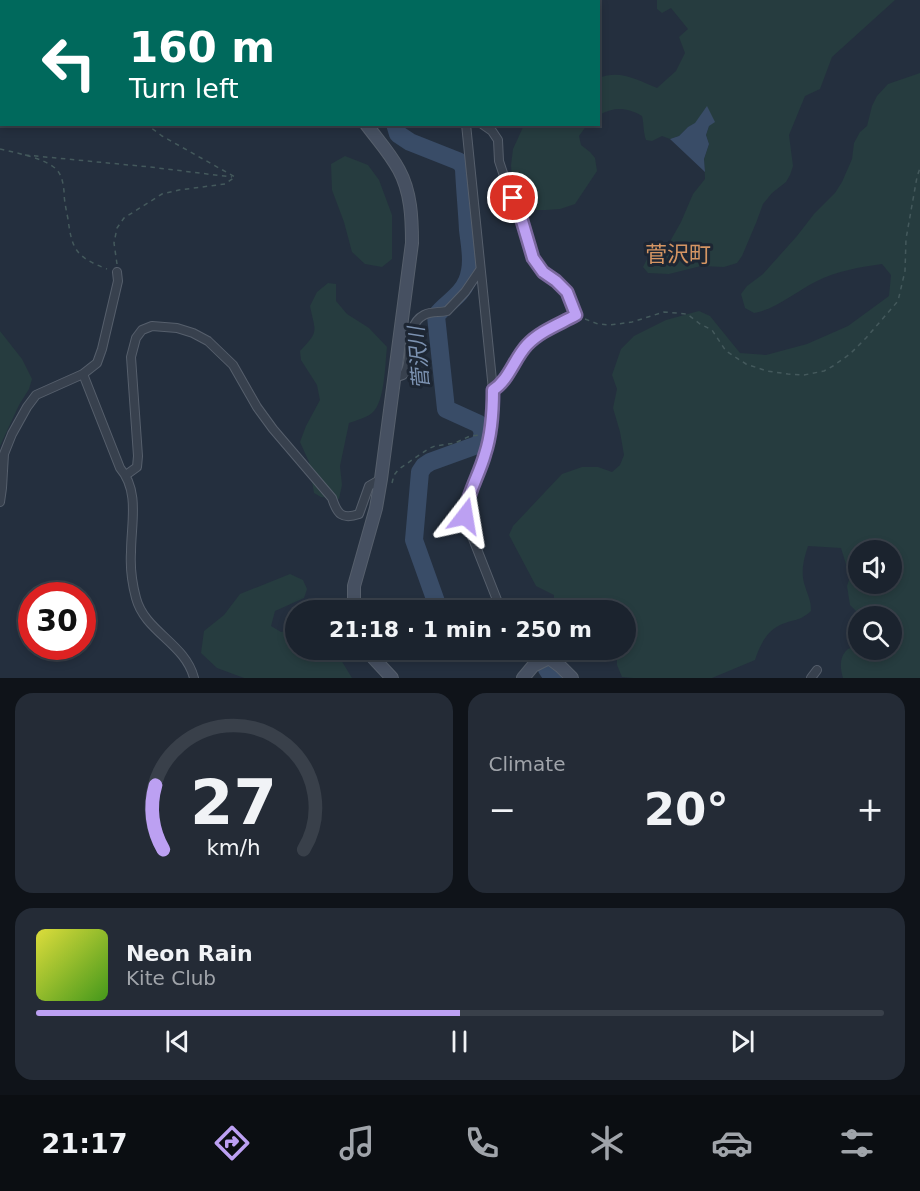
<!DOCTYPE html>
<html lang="en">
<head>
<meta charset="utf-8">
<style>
	:root { --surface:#1b232e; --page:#242b36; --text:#f1f3f6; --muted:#a0a4aa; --line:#39404a; --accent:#bca0f2 }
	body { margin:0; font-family:"DejaVu Sans","Noto Sans JP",sans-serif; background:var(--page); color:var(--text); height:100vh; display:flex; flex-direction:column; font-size:22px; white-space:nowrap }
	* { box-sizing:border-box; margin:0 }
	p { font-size:20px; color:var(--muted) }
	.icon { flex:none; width:33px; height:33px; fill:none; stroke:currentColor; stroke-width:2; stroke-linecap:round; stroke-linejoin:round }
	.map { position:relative; height:678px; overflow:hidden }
	.drawer { display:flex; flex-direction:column; gap:15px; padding:15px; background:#0f1319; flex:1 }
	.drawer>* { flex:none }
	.top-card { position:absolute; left:0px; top:0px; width:600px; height:126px; box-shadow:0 3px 9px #0003,0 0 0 2px var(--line); background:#00695c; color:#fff; overflow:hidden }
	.tools { position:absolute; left:848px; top:540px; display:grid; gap:12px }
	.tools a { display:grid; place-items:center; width:54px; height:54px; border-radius:50%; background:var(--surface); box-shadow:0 3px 9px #0003,0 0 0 2px var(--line); font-size:30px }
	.speed { position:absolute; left:18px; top:582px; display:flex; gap:12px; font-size:30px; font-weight:700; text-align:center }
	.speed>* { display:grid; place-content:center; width:78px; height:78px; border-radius:50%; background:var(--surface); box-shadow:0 3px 9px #0003,0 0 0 2px var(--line); line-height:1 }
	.speed .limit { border:9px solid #d22; background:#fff; color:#111 }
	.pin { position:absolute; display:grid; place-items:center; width:51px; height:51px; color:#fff; margin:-26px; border:3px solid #fff; border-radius:50%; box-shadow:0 2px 6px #0007 }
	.me { position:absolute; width:66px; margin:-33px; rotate:14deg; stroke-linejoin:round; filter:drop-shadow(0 0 4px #0008) }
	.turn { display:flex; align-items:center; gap:21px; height:126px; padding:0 30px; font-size:27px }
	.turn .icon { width:78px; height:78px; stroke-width:2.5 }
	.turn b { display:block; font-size:42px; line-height:51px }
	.big { font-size:45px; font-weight:600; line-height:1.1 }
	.drawer .tile { flex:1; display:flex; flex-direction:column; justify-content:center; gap:9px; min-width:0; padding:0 21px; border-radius:18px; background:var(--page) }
	.drawer .dial { align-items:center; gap:0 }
	.dial svg { height:156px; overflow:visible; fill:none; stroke:var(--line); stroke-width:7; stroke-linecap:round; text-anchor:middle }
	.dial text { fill:var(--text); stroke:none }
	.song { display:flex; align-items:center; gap:18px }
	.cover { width:72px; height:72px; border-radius:9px; background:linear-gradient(135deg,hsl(60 70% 55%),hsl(100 70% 35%)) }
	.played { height:6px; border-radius:3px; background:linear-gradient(90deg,var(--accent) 50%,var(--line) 50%) }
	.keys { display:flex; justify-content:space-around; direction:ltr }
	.heat { display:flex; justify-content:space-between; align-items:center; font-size:33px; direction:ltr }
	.drawer .tiles { flex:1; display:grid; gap:15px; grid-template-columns:1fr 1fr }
	.tile:last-child { grid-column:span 2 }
	.trip { position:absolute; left:285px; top:600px; width:351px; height:60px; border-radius:30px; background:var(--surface); box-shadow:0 3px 9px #0003,0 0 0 2px var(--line); font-weight:600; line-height:60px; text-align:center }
	.menu { display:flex; height:96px; justify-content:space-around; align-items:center; background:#0b0e12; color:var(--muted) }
	.menu .icon { width:42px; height:42px }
	.menu .current { color:var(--accent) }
	.menu b { font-size:27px; color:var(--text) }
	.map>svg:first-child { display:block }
	.green { fill:#263c3f; fill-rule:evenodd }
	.water { fill:#394c67 }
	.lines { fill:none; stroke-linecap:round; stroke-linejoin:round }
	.river { stroke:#394c67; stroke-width:18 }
	.street-casing { stroke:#565f6c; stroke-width:10 }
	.secondary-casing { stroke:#565f6c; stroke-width:14 }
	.path { stroke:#44595c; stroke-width:1.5; stroke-dasharray:4.5 4.5; stroke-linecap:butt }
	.street { stroke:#38414e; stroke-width:8 }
	.secondary { stroke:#465061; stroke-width:12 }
	.route-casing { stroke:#7a689d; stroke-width:15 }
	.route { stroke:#bca0f2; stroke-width:10 }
	.labels { text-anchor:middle; stroke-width:6; stroke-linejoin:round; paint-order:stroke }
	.water-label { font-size:21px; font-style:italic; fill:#7c92b1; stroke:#1d2633 }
	.quarter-label { font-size:22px; fill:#d59563; stroke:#1d2633 }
</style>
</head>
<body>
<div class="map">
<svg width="920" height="678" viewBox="0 0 920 678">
	<rect width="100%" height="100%" fill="#242f3e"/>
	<path class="green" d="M0,0H177L180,1L2,2L1,66H0Z
		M657,0H895L832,57L820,89L805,96L789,135L793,166L790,175L786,182L772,193L763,204L756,223L742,256L737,263L724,267L701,266L669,274L648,273L643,267L648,257L668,245L681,222L693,194L705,179L704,159L709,144L706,135L709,126L707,107L695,124L688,127L679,136L670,139L662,136L652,141L646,140C643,131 644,124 642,116C626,107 615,107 599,115V78C619,69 638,80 657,88L676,71L685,53L679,37L688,29L671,8L662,13L657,9Z
		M920,73V678H843C840,669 839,656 848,649C851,648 855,647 858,646V650H891V616H861L850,605L847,586L850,577L841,548L808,546C804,558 800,573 805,586C808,597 811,599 811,611C799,622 793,619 780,625C766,632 760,645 755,660L712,678H633L622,677L617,665V650H626V610H556L554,608V595L536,586L509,535L513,526L562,474L582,467H598L612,472L620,465L624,455L620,432L613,408L617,389L612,375L621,349L634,336L666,320L699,311L710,316L740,353L766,355L807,344L848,326L889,296L891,275L882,264C860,267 837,271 817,281C798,290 775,310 754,313L745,308L741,294L747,286L763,274L797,236L814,214L835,193L842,182L852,159L854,143L860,132L867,126L872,106L877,96L888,84ZM858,550H891V584H858Z
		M524,125H587L579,136L581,145L590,152L595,158L597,171L575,204L560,209L546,210H531L522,203L512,182L511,165L513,149Z
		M345,156L368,165L379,180L392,215V259L382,267L365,264L352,252L344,222L332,190L331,164Z
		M328,283L336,284V301L347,314L369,328L387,347C385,363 385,403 372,413C366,418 357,420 349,423L340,466L342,485L339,499L321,497L314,493L309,462L300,442L306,426L320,400L317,385L301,360L300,351C320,330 315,332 310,306L317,292Z
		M0,331L22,359L32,379L29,389L19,405L0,446Z
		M290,574L303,580L307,589L304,598L275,611L271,626L281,632L295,629L296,650H335L352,678H244L217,668L201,653L204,631L224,615L240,594Z"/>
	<path class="water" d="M707,106L715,122L709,126L706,135L709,144L704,159L705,172L670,139L679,136L688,127L695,123Z"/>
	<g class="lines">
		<path class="river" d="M400,0L401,2
			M395,124L398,134L410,142L458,161L462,164L464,169C465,190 467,210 468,230C470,247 474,265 467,281C461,297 445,303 436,316L446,409L479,424L483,432L481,441L477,445L430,462L424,466L420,472L414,540L439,610
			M547,669L553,678"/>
		<defs>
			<path id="street" d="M410,0V2
				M466,124L493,390C493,412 492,433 486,454C479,476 467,493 464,516L501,610
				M482,124L492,131L498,140L499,161L505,179L520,215L533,258L543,272L556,281L567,293L573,306L576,315C560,324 540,331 527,345C515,358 509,380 493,390
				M83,374L120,468C140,491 131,524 131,552C130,568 132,583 136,598C145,632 185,643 194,678
				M394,377C396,377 401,376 403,375C415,365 402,326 424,315C432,311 439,313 447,311L465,292L480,270
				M126,475L137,467L138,456L131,357L136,338L142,330L152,326L177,328L193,333L208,341L233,365L257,407L273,429L332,498C337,514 342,520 359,514L369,486L381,479
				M0,502L2,488L4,454L12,434L27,407L36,395L83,374L97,363L102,349L118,281L117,272
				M811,678L817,670"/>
			<path id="secondary" d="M319,2V0
				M354,610V586L376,508L381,479L412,243C412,218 411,192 399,170C390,153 377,139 366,124
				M366,650L392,678
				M523,678L533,666L549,658L561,667L572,678"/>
		</defs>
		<use href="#street" class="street-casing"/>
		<use href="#secondary" class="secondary-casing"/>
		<path class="path" d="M63,2L65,0
			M0,37L2,36
			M0,149C16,153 45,158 56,169C62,175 63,183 64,191C64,200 66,209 68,219C72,250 76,257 107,269
			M25,155L150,167L232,177
			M117,264L114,243L117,228L124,218L162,194L179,190L225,184L235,177L162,136L146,124
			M585,319L598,324L610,325L632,322L664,312L687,314L700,324L712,330L726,351L746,364L767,371L788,374L804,375L824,371L833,366L850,354L866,338L898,301L905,271L906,239L917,177L920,168
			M392,483L394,475L399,469L428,449L435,446L455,443L470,436L481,435"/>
		<use href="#street" class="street"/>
		<use href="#secondary" class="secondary"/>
	</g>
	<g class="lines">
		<defs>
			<path id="route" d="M465,516C467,493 479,476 485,454C492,433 493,412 493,390C509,380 514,359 527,345C540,331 560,324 576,315L567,292L556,281L543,272L533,258L520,214L513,198"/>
		</defs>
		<use href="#route" class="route-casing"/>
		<use href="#route" class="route"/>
	</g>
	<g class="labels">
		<g class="water-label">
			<text transform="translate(419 358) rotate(-95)" y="7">菅沢川</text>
		</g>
		<g class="quarter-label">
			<text x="678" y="262">菅沢町</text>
		</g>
	</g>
</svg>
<div class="tools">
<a><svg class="icon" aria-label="sound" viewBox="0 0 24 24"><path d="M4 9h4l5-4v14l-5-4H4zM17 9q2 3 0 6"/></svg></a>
<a><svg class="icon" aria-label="search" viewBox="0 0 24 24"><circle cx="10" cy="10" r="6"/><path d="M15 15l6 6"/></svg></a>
</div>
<div class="speed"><div class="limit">30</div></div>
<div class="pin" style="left:513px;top:198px;background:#d93025"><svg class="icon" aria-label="arrive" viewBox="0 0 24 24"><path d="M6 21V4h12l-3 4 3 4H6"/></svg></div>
<svg class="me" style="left:465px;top:516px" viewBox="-20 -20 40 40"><path d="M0-17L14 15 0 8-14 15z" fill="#bca0f2" stroke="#fff" stroke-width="4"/></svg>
<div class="trip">21:18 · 1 min · 250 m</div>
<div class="top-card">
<div class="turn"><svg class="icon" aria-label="left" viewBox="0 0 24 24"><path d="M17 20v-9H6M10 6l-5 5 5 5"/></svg><div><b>160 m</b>Turn left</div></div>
</div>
</div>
<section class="drawer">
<div class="tiles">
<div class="tile dial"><svg viewBox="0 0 100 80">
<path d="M14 69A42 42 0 1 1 86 69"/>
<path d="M14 69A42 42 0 0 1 10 36" stroke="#bca0f2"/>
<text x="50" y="56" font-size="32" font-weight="700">27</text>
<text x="50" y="72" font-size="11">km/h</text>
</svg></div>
<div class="tile"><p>Climate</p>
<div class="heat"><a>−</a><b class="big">20°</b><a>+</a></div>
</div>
<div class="tile">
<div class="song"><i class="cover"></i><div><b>Neon Rain</b><p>Kite Club</p></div></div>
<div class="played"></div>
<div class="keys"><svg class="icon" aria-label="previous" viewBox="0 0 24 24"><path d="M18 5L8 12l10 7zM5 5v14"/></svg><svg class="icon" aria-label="pause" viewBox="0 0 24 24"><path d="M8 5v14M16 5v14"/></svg><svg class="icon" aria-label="next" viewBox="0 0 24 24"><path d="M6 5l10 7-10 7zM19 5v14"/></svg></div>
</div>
</div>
</section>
<nav class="menu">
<b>21:17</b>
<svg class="icon current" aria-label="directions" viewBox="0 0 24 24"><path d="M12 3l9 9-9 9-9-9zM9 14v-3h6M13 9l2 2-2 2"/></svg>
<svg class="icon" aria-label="music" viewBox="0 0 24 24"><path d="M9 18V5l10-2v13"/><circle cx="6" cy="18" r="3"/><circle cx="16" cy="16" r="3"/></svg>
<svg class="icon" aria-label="phone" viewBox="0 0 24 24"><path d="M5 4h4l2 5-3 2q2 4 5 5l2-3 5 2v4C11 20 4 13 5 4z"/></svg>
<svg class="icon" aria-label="climate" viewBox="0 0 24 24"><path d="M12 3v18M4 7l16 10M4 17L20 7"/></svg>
<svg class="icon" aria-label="car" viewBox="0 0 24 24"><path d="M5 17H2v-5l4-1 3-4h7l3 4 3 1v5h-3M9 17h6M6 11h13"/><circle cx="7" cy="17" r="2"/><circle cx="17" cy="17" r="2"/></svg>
<svg class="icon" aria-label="filters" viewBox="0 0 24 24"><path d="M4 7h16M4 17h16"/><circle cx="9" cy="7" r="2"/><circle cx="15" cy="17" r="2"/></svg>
</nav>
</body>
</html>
